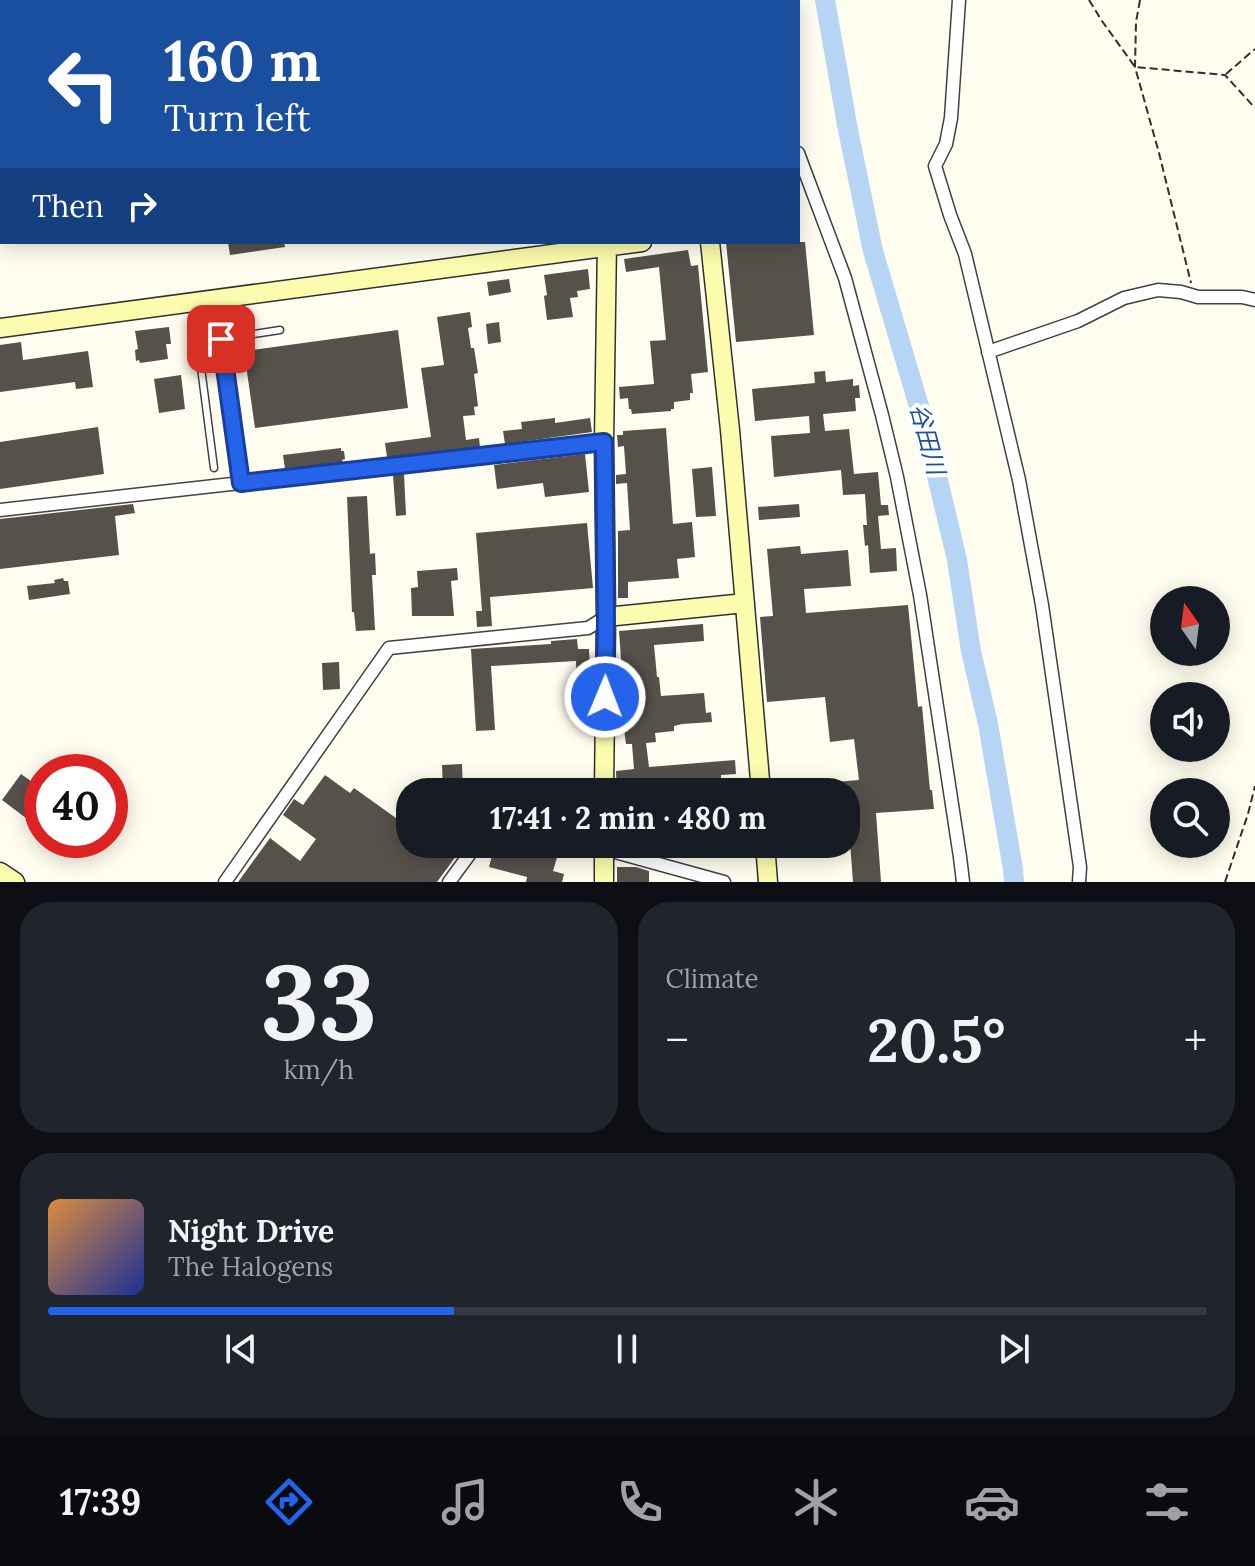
<!DOCTYPE html>
<html lang="en">
<head>
<meta charset="utf-8">
<style>
	:root { --surface:#171b24; --page:#20242c; --text:#f1f3f6; --muted:#9ea1a6; --line:#363941; --accent:#2563eb }
	body { margin:0; font-family:Lora,"Noto Sans JP",serif; background:var(--page); color:var(--text); height:100vh; display:flex; flex-direction:column; font-size:30px; white-space:nowrap }
	* { box-sizing:border-box; margin:0 }
	p { font-size:26px; color:var(--muted) }
	.icon { flex:none; width:44px; height:44px; fill:none; stroke:currentColor; stroke-width:2; stroke-linecap:round; stroke-linejoin:round }
	.map { position:relative; height:882px; overflow:hidden }
	.sheet { display:flex; flex-direction:column; gap:20px; padding:20px; background:#0d0f14; flex:1 }
	.sheet>* { flex:none }
	.banner { position:absolute; left:0px; top:0px; width:800px; height:244px; box-shadow:0 4px 20px #0003; background:#1a4fa0; color:#fff; overflow:hidden }
	.needle { width:52px; rotate:346deg }
	.tools { position:absolute; left:1150px; top:586px; display:grid; gap:16px }
	.tools a { display:grid; place-items:center; width:80px; height:80px; border-radius:50%; background:var(--surface); box-shadow:0 4px 20px #0003; font-size:40px }
	.speed { position:absolute; left:24px; top:754px; display:flex; gap:16px; font-size:40px; font-weight:700; text-align:center }
	.speed>* { display:grid; place-content:center; width:104px; height:104px; border-radius:50%; background:var(--surface); box-shadow:0 4px 20px #0003; line-height:1 }
	.speed .limit { border:12px solid #d22; background:#fff; color:#111 }
	.pin { position:absolute; display:grid; place-items:center; width:68px; height:68px; color:#fff; margin:-34px; border-radius:16px; box-shadow:0 4px 12px #0006 }
	.me { position:absolute; width:88px; margin:-44px; rotate:1deg; stroke-linejoin:round; filter:drop-shadow(0 0 6px #0008) }
	.turn { display:flex; align-items:center; gap:28px; height:168px; padding:0 32px; font-size:36px }
	.turn .icon { width:104px; height:104px; stroke-width:2.5 }
	.turn b { display:block; font-size:56px; line-height:68px }
	.then { display:flex; align-items:center; height:76px; padding:0 32px; background:#0003; gap:16px; font-size:30px }
	.big { font-size:60px; font-weight:700; line-height:1.1 }
	.sheet .tile { flex:1; display:flex; flex-direction:column; justify-content:center; gap:12px; min-width:0; padding:0 28px; border-radius:32px; background:var(--page) }
	.sheet .dial { align-items:center; gap:0 }
	.dial b { font-size:104px; line-height:1 }
	.song { display:flex; align-items:center; gap:24px }
	.cover { width:96px; height:96px; border-radius:12px; background:linear-gradient(135deg,hsl(30 70% 55%),hsl(230 70% 35%)) }
	.played { height:8px; border-radius:4px; background:linear-gradient(90deg,var(--accent) 35%,var(--line) 35%) }
	.keys { display:flex; justify-content:space-around; direction:ltr }
	.heat { display:flex; justify-content:space-between; align-items:center; font-size:44px; direction:ltr }
	.sheet .tiles { flex:1; display:grid; gap:20px; grid-template-columns:1fr 1fr }
	.tile:last-child { grid-column:span 2 }
	.trip { position:absolute; left:396px; top:778px; width:464px; height:80px; border-radius:32px; background:var(--surface); box-shadow:0 4px 20px #0003; font-weight:700; line-height:80px; text-align:center }
	.tab-bar { display:flex; height:128px; justify-content:space-around; align-items:center; background:#090b0e; color:var(--muted) }
	.tab-bar .icon { width:56px; height:56px }
	.tab-bar .selected { color:var(--accent) }
	.tab-bar b { font-size:36px; color:var(--text) }
	.map>svg:first-child { display:block }
	.lines { fill:none; stroke-linecap:round; stroke-linejoin:round }
	.river { stroke:#b6d5f4; stroke-width:20 }
	.building { fill:#56514b }
	.lane-casing { stroke:#414141; stroke-width:9 }
	.street-casing { stroke:#414141; stroke-width:15 }
	.secondary-casing { stroke:#303030; stroke-width:21 }
	.path { stroke:#303030; stroke-width:2; stroke-dasharray:8 4; stroke-linecap:butt }
	.lane { stroke:#fff; stroke-width:6 }
	.street { stroke:#fff; stroke-width:12 }
	.secondary { stroke:#fbfcad; stroke-width:18 }
	.route-casing { stroke:#184099; stroke-width:20 }
	.route { stroke:#2563eb; stroke-width:14 }
	.labels { text-anchor:middle; stroke-width:8; stroke-linejoin:round; paint-order:stroke }
	.water-label { font-size:24px; font-style:italic; fill:#1b549b; stroke:#fff }
</style>
</head>
<body>
<div class="map">
<svg width="1255" height="882" viewBox="0 0 1255 882">
	<rect width="100%" height="100%" fill="#fefdef"/>
	<g class="lines">
		<path class="river" d="M825,0L848,130L873,251L926,430L957,560L971,651L988,724L1013,869L1014,882"/>
	</g>
	<path class="building" d="M228,242H284L285,247L230,255Z
		M726,242H805L814,335L736,342Z
		M688,250L691,266L698,265L708,372L691,374L693,393H690V400L674,402V409H671V411L632,414L631,409H629L628,398L620,399L619,387L654,384L650,341L666,340L659,267L626,272L624,259Z
		M588,269L590,289L577,291L578,297L570,298L573,317L547,320L544,296L547,295L544,275Z
		M509,279L511,292L489,296L487,282Z
		M470,312L472,327L468,328L471,348H474L478,373L474,374L478,406L474,407L475,415L463,416L466,440L479,438L480,447L387,457L385,443L431,437L421,368L444,365L437,317Z
		M499,322L501,342L488,344L486,324Z
		M169,327L171,344H166L168,359L140,363L139,360L136,361L135,350L138,349L135,331Z
		M398,330L408,408L255,428L244,351Z
		M21,342L23,360L88,351L93,387L76,389L75,382L0,392V345Z
		M825,371L826,382L853,379V386L859,385L860,398H855L856,411L823,414L825,431L849,429L854,474L878,472L881,505H888L889,515L878,516L881,549L896,548L897,571L870,573L868,545L865,546L863,525H867L865,494L843,495L841,470L774,477L771,436L810,433L809,416L755,421L752,389L815,383L814,372Z
		M181,375L185,409L159,413L154,379Z
		M555,418V423L590,418L592,432L505,444L503,431L522,429L521,422Z
		M98,427L104,474L0,489V442Z
		M666,428L673,524L692,522L695,557L677,559L679,578L628,582V598H618V531L630,530L627,483L616,484V475L626,474L624,446L618,447L617,435H623V431Z
		M341,448V451H344L345,459L342,460L343,462L285,469L283,455Z
		M585,454L589,492L545,497L543,483L497,489L494,465Z
		M712,467L716,516L696,517L692,469Z
		M404,474L406,515L396,516L393,475Z
		M367,496L370,554L375,553L376,575H372L375,630L356,631L354,612H352L347,497Z
		M133,504L135,513L115,516L119,555L0,569V519Z
		M799,504L800,517L759,520L758,507Z
		M587,523L593,588L490,597L492,626L477,627L476,611H482L476,533Z
		M800,546L801,554L848,550L851,586L804,589L806,613L908,605L918,707L922,706L930,790H932L934,809L876,813L881,882H853L848,815H846V792H812V784L859,780L854,739L830,742L825,697L767,702L760,617L773,616L767,549Z
		M457,568L458,580L451,581L454,616H412L411,588L418,587L417,571Z
		M63,578L64,581H68L70,594L29,600L27,586L55,583L54,580Z
		M703,624L704,641L654,645L657,677H659L661,696L704,693L706,713L711,712L712,722L682,724L674,726V731L655,733L656,742L646,743L649,767L735,760L736,774L721,775V780L707,781L708,792H617L616,771L634,769L632,744H626L624,729L618,730L617,714L623,713L622,700H624L619,631Z
		M577,639L578,649H589L592,710H585V712L577,713L576,661L491,666L495,730L476,731L471,649L551,644V641Z
		M339,662L340,689L323,690L322,663Z
		M462,764L463,792H443L442,765Z
		M21,774L42,789L35,800L42,804V830L2,800Z
		M325,775L350,793L354,788L410,828V844H465L437,882H238L270,838L300,861L316,839L283,815L294,799L303,805Z
		M495,844H561L553,871L564,874L562,882H526L527,877L489,867Z
		M617,867H636L649,871V882H617Z"/>
	<g class="lines">
		<defs>
			<path id="lane" d="M221,339L280,330
				M214,468L200,360L223,355"/>
			<path id="street" d="M742,0L743,2
				M959,0L951,118L946,144L935,166L950,215L965,254L1019,480L1042,605L1080,867L1079,882
				M798,153L845,278L882,415L897,477L920,595L960,857L963,882
				M215,299L241,483
				M988,352L1078,321L1124,298L1158,290L1181,292L1198,297H1242L1255,300
				M0,510L604,442
				M586,844L724,882
				M225,882L389,648L588,628L606,617
				M449,882L477,844"/>
			<path id="secondary" d="M607,2V0
				M710,242L730,430L761,792
				M0,328L642,242
				M606,617L745,603
				M604,792L606,617L604,442L607,242
				M765,844L768,882
				M0,872L15,882
				M604,882V844"/>
		</defs>
		<use href="#lane" class="lane-casing"/>
		<use href="#street" class="street-casing"/>
		<use href="#secondary" class="secondary-casing"/>
		<path class="path" d="M1089,0L1102,21L1135,67L1225,75L1255,108
			M1140,0L1136,22L1135,67L1159,153L1191,283
			M1226,74L1255,49
			M1225,882L1248,814L1255,786"/>
		<use href="#lane" class="lane"/>
		<use href="#street" class="street"/>
		<use href="#secondary" class="secondary"/>
	</g>
	<g class="lines">
		<defs>
			<path id="route" d="M221,339L241,483L604,442L606,617L605,697"/>
		</defs>
		<use href="#route" class="route-casing"/>
		<use href="#route" class="route"/>
	</g>
	<g class="labels">
		<g class="water-label">
			<text transform="translate(927 439) rotate(75)" y="8">谷田川</text>
		</g>
	</g>
</svg>
<div class="tools">
<a><svg class="needle" viewBox="-14 -14 28 28"><path d="M0-13l5 13h-10z" fill="#e53935"/><path d="M0 13l5-13h-10z" fill="#9ea1a6"/></svg></a>
<a><svg class="icon" aria-label="sound" viewBox="0 0 24 24"><path d="M4 9h4l5-4v14l-5-4H4zM17 9q2 3 0 6"/></svg></a>
<a><svg class="icon" aria-label="search" viewBox="0 0 24 24"><circle cx="10" cy="10" r="6"/><path d="M15 15l6 6"/></svg></a>
</div>
<div class="speed"><div class="limit">40</div></div>
<div class="pin" style="left:221px;top:339px;background:#d93025"><svg class="icon" aria-label="arrive" viewBox="0 0 24 24"><path d="M6 21V4h12l-3 4 3 4H6"/></svg></div>
<svg class="me" style="left:605px;top:697px" viewBox="-20 -20 40 40"><circle r="17" fill="#2563eb" stroke="#fff" stroke-width="3"/><path d="M0-11L8 9 0 5-8 9z" fill="#fff"/></svg>
<div class="trip">17:41 · 2 min · 480 m</div>
<div class="banner">
<div class="turn"><svg class="icon" aria-label="left" viewBox="0 0 24 24"><path d="M17 20v-9H6M10 6l-5 5 5 5"/></svg><div><b>160 m</b>Turn left</div></div>
<div class="then">Then<svg class="icon" aria-label="right" viewBox="0 0 24 24"><path d="M7 20v-9h11M14 6l5 5-5 5"/></svg></div>
</div>
</div>
<section class="sheet">
<div class="tiles">
<div class="tile dial"><b>33</b><p>km/h</p></div>
<div class="tile"><p>Climate</p>
<div class="heat"><a>−</a><b class="big">20.5°</b><a>+</a></div>
</div>
<div class="tile">
<div class="song"><i class="cover"></i><div><b>Night Drive</b><p>The Halogens</p></div></div>
<div class="played"></div>
<div class="keys"><svg class="icon" aria-label="previous" viewBox="0 0 24 24"><path d="M18 5L8 12l10 7zM5 5v14"/></svg><svg class="icon" aria-label="pause" viewBox="0 0 24 24"><path d="M8 5v14M16 5v14"/></svg><svg class="icon" aria-label="next" viewBox="0 0 24 24"><path d="M6 5l10 7-10 7zM19 5v14"/></svg></div>
</div>
</div>
</section>
<nav class="tab-bar">
<b>17:39</b>
<svg class="icon selected" aria-label="directions" viewBox="0 0 24 24"><path d="M12 3l9 9-9 9-9-9zM9 14v-3h6M13 9l2 2-2 2"/></svg>
<svg class="icon" aria-label="music" viewBox="0 0 24 24"><path d="M9 18V5l10-2v13"/><circle cx="6" cy="18" r="3"/><circle cx="16" cy="16" r="3"/></svg>
<svg class="icon" aria-label="phone" viewBox="0 0 24 24"><path d="M5 4h4l2 5-3 2q2 4 5 5l2-3 5 2v4C11 20 4 13 5 4z"/></svg>
<svg class="icon" aria-label="climate" viewBox="0 0 24 24"><path d="M12 3v18M4 7l16 10M4 17L20 7"/></svg>
<svg class="icon" aria-label="car" viewBox="0 0 24 24"><path d="M5 17H2v-5l4-1 3-4h7l3 4 3 1v5h-3M9 17h6M6 11h13"/><circle cx="7" cy="17" r="2"/><circle cx="17" cy="17" r="2"/></svg>
<svg class="icon" aria-label="filters" viewBox="0 0 24 24"><path d="M4 7h16M4 17h16"/><circle cx="9" cy="7" r="2"/><circle cx="15" cy="17" r="2"/></svg>
</nav>
</body>
</html>
